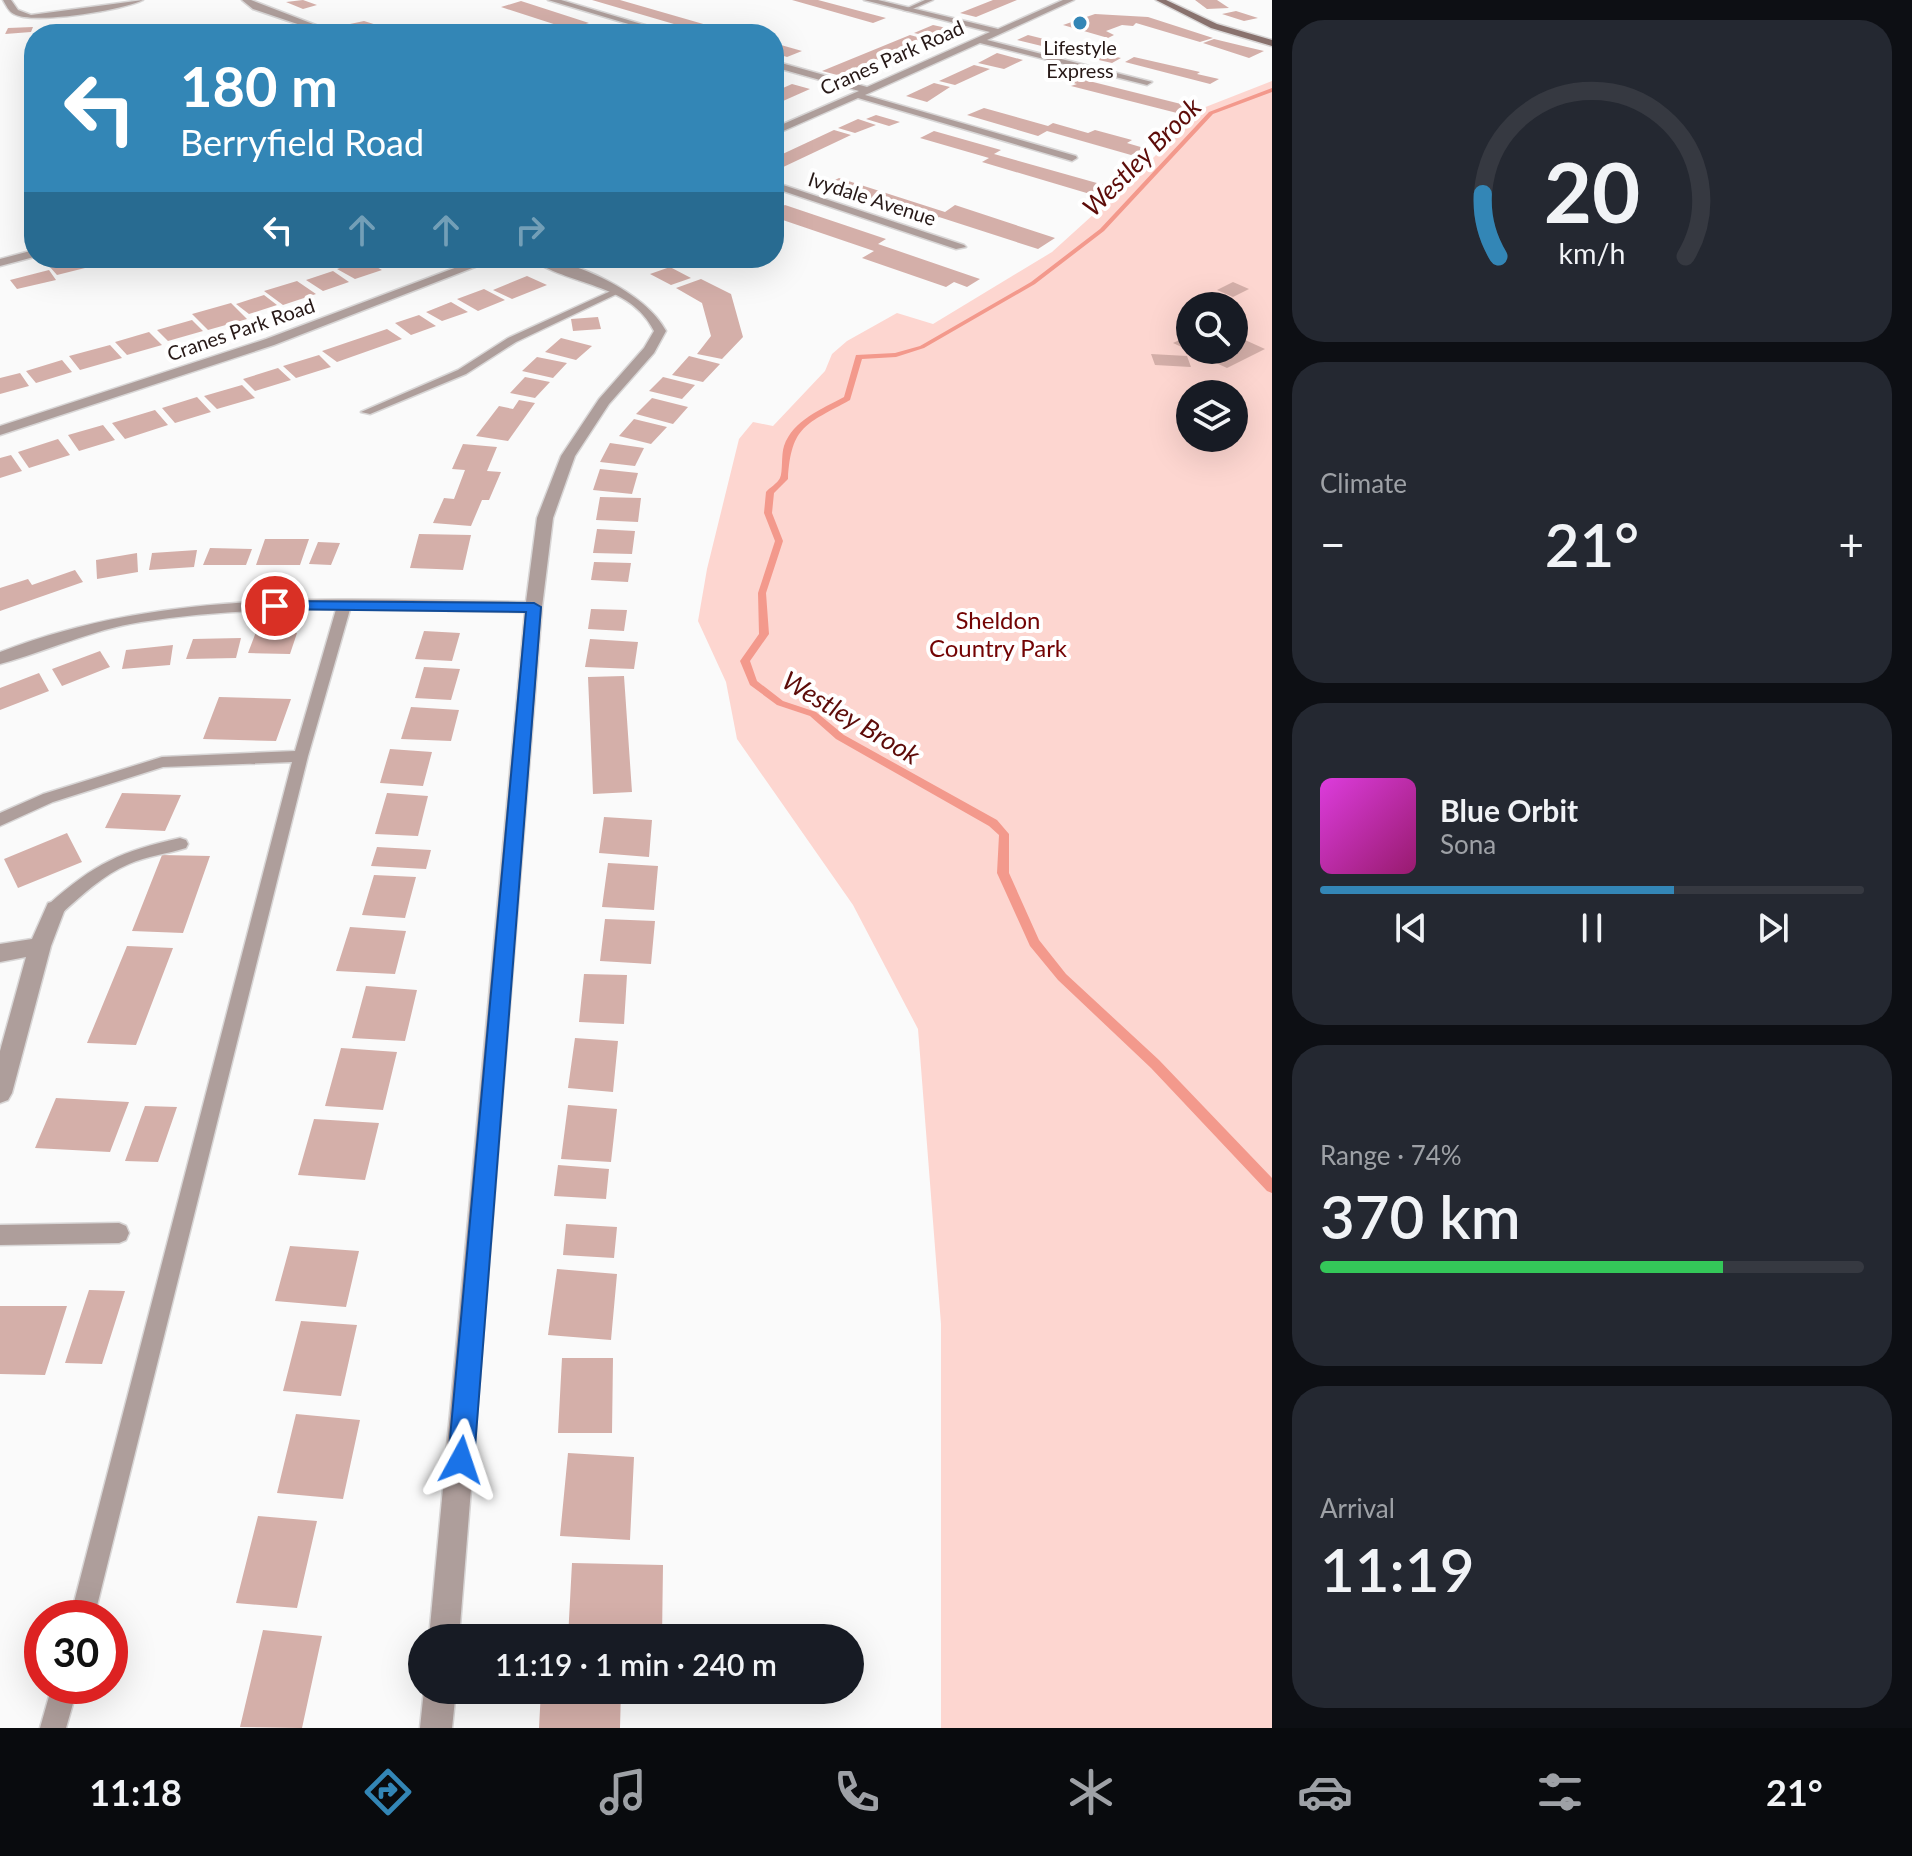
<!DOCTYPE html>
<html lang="en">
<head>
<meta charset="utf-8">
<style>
	:root { --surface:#171b24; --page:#242831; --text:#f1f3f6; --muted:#9ea1a6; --line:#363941; --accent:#3386b6 }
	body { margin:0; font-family:Lato,sans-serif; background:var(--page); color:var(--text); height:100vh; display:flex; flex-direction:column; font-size:30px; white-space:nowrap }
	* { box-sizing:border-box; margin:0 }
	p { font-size:26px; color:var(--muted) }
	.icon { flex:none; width:44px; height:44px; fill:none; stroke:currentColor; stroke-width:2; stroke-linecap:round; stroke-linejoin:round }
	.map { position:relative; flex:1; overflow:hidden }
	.panel { display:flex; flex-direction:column; gap:20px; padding:20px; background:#0d0f14; width:640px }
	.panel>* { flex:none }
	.top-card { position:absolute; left:24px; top:24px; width:760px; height:244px; border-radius:32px; box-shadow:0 8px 32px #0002; background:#3386b6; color:#fff; overflow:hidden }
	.controls { position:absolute; left:1176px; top:292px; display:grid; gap:16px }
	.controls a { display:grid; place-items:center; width:72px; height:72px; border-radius:50%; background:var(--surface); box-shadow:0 8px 32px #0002; font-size:40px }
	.speed { position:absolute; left:24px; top:1600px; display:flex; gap:16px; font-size:40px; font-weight:700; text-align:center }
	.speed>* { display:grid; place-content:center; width:104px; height:104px; border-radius:50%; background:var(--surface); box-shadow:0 8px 32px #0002; line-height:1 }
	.speed .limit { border:12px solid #d22; background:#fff; color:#111 }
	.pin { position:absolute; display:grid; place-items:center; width:68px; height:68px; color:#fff; margin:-34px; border:4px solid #fff; border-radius:50%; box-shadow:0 2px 8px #0007 }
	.me { position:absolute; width:88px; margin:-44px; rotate:5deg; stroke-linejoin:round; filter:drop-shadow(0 0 6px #0008) }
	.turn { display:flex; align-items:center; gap:28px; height:168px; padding:0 24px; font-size:36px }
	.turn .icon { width:104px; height:104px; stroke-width:2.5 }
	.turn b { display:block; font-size:56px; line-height:68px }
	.lanes { display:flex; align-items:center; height:76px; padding:0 24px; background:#0003; justify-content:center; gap:40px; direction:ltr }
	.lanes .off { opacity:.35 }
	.big { font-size:60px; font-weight:600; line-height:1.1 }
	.panel .widget { flex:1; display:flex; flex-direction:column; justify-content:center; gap:12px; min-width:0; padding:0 28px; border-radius:32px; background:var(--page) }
	.panel .dial { align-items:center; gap:0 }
	.dial svg { height:208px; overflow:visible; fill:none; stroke:var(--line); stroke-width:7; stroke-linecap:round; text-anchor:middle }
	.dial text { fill:var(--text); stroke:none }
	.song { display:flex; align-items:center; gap:24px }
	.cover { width:96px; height:96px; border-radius:12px; background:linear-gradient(135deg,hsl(300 70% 55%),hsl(320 70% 35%)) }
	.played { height:8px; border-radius:4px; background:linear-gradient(90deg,var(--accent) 65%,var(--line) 65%) }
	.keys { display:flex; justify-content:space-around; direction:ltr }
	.heat { display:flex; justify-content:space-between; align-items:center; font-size:44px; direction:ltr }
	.charge { height:12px; border-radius:6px; background:linear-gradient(90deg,#34c759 74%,var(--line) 0) }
	.trip { position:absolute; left:408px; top:1624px; width:456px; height:80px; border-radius:40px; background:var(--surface); box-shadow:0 8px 32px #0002; font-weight:600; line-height:80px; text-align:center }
	.tabs { display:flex; height:128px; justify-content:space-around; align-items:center; background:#090b0e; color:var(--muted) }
	.tabs .icon { width:56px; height:56px }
	.tabs .active { color:var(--accent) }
	.tabs b { font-size:36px; color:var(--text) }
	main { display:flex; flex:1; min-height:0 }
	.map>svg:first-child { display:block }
	.green { fill:#fdd6d0; fill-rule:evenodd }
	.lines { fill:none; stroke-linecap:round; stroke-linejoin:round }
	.stream { fill:#f3998c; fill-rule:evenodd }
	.building { fill:#d4afa9 }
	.lane-casing { stroke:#d8d6d6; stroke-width:3 }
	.street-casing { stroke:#d8d6d6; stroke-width:3 }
	.secondary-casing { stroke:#d8d6d6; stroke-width:3 }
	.lane { fill:#ae9e9b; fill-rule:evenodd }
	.street { fill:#ae9e9b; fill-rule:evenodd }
	.secondary { fill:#89726e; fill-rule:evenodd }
	.route { fill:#1a73e8; stroke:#114b97; stroke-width:2 }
	.poi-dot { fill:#3386b6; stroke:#fff; stroke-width:3 }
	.labels { text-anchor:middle; stroke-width:8; stroke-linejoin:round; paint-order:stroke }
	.far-poi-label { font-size:20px; fill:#271917; stroke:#fff }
	.far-street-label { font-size:20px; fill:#271917; stroke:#fff }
	.park-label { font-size:24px; fill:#730303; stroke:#fff }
	.water-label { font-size:26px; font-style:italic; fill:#5d0c09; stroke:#fff }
</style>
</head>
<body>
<main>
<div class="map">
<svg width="1272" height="1728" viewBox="0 0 1272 1728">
	<rect width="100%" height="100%" fill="#fafafa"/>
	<path class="green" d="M1272,81V1728H941V1324L918,1029L853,905L737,739L726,682L698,621L707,569L739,439L753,422L773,426L825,371L832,354L847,341L897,313L933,324L1052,252L1126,185L1203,108ZM1190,306H1234V350H1190ZM1190,394H1234V438H1190Z"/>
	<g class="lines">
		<path class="stream" d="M1272,88V92L1213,114L1104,231L1035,284L924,348L896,357L862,359L850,400C807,424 791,425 788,479L774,493L772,513L783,541L766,593L769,634L750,661L757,681L783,701L816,712L844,735L997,820L1009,834V873L1039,940L1066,974L1159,1060L1272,1178V1193L1267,1191L1151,1068L1058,980L1030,946L997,873L999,835L989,826L836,739L810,716L777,705L750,685L740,661L759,634L758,593L775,541L764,513L766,492C769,488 778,483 780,478C783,472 781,455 784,446C793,420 822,409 844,397L856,355L895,353L920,346L1031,282L1100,229L1209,112Z"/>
	</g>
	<path class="building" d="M303,0L317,5L303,9L286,2Z
		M592,0H620L738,34H708Z
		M792,0H818L886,18L873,23Z
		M993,0H1017L976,17L960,13Z
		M1195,0H1217L1229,8L1207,9Z
		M521,1L589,23L569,29L501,7Z
		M1236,11L1258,18L1244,21L1222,14Z
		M1095,14L1148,17L1213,38L1200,42L1136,23L1133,26L1122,25L1106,31L1114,35L1108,38L1063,25Z
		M364,21L380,26L366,30L350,24Z
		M592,24L622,33L621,34H592L577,29Z
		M933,25L951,29L932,37L914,33Z
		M33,27L31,32L5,34L8,28Z
		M910,35L928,40L841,76L822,71Z
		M1028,35L1060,43L1050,48L1017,40Z
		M1214,39L1247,47L1264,51L1249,58L1203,43Z
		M774,43L802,51L787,57L774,53Z
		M1068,46L1121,58L1112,63L1059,51Z
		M997,53L1023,60L1004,69L978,63Z
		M1134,57L1200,72L1197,74L1219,79L1210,84L1125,62Z
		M974,65L990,69L955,85L939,81Z
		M1062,70L1092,77L1085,80L1189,106L1177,113L1071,86L1077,84L1048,77Z
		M934,83L950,87L927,102L906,96Z
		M792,84L810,89L774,105V92Z
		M984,108L1048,126L1053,123L1088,133L1095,130L1132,140L1127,143L1144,148L1131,155L1047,131L1038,136L967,115Z
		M876,115L900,122L889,126L866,119Z
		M858,119L876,125L855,133L838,128Z
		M834,130L851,135L779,169L774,168V158Z
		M934,131L1001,150L994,154L1104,185L1090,194L982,162L989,158L920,138Z
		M839,178L945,212L955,205L1055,238L1038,249L939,217L932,221L823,186Z
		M785,205L886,239L878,244L980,279L967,287L954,282L946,287L862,258L874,251L774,217V210Z
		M86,258L93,266L57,275L49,266Z
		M368,258H407L385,266Z
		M364,260L382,270L355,279L337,269Z
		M670,267L691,278L671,285L650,274Z
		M49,270L56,280L17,289L10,280Z
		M333,271L349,282L323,291L306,280Z
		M527,276L547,285L512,299L493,290Z
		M701,279L731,294L743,337L722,359L697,354L711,336L702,303L676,288Z
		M297,281L316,294L283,305L264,291Z
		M1233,282L1249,289L1233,297L1217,290Z
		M484,289L505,300L478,311L457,299Z
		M264,295L277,305L249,314L236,304Z
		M451,302L468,312L442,321L426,312Z
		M231,303L247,319L208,330L192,314Z
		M419,315L436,326L411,335L395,323Z
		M598,317L601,329L573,331L571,319Z
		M192,320L203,331L168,341L157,330Z
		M387,329L402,339L337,362L322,351Z
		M149,332L162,345L127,355L115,342Z
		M1190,335V350H1234V335L1265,349L1227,368L1173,343Z
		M561,338L592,346L576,360L545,352Z
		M110,345L122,358L80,370L69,356Z
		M1151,354L1187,356L1191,367L1155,365Z
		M319,355L331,367L296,378L283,366Z
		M689,356L720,364L703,382L672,375Z
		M537,357L567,363L553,378L522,371Z
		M62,360L72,372L36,383L26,371Z
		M278,368L291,380L255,391L243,379Z
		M20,373L29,386L0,394V378Z
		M525,377L550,382L535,398L510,393Z
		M663,377L695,385L682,399L649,391Z
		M242,385L255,398L217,409L204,396Z
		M197,397L211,412L175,423L162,408Z
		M652,398L688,407L673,424L636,414Z
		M519,400L535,403L508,441L476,436L499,406L513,409Z
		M155,410L168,425L125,439L112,423Z
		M634,419L667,427L651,444L619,436Z
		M103,425L115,440L79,451L68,435Z
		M58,439L70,455L29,468L18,452Z
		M610,443L644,448L635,466L600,462Z
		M463,444L497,447L487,471L501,472L489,500H482L471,526L433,523L444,498L454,499L465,470L452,469Z
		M11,455L22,471L0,478V458Z
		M600,469L638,473L632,494L593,490Z
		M600,497L641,498L638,522L596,520Z
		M597,529L635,531L632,554L593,553Z
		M419,534L471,535L463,570L410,568Z
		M265,539H309L300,565H256Z
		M318,542L340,543L331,565L309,564Z
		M210,548L252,549L246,565H203Z
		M197,550L194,567L149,570L152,553Z
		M137,553L138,572L97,579L96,560Z
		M594,562L631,563L628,582L591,580Z
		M75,570L83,582L0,611V588L28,579L32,585Z
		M591,609L627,610L624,631L588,629Z
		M424,631L460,633L452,661L415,659Z
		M256,632L297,633L290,654L248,653Z
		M241,638L236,658L186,659L193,639Z
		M590,639L638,642L634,669L585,667Z
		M173,645L170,665L122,669L126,650Z
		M100,651L110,667L62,686L52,669Z
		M424,667L460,669L451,700L415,698Z
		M39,673L49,691L0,710V688Z
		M624,676L632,792L593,794L588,677Z
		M219,697L291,699L276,741L203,739Z
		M411,707L459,710L451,741L401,739Z
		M390,749L432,752L423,786L380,783Z
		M122,793L181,795L165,831L105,828Z
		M387,793L428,796L418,836L375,834Z
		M604,817L652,820L649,857L599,853Z
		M67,833L82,862L18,888L4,859Z
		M377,847L431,850L426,869L371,866Z
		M162,855L210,856L183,933L132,931Z
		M608,863L658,866L654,910L602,907Z
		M374,875L416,877L405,918L362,915Z
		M605,919L655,921L651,964L600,961Z
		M350,927L406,931L395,974L336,971Z
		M127,946L173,948L136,1045L87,1043Z
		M584,974L627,975L624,1024L579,1022Z
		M366,986L417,990L405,1041L352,1038Z
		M575,1038L618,1041L613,1092L568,1088Z
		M341,1048L397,1052L383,1110L325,1106Z
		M56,1098L129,1102L110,1152L35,1148Z
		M568,1105L617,1109L611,1162L561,1159Z
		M145,1106L177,1107L158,1162L125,1161Z
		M314,1119L379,1123L365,1180L298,1175Z
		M558,1165L609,1169L606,1199L554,1196Z
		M566,1224L617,1227L614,1258L563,1255Z
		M290,1246L359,1251L346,1307L275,1301Z
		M557,1269L617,1274L611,1340L548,1335Z
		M89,1290L125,1291L102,1364L65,1363Z
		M0,1306H67L45,1375L0,1374Z
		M301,1321L357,1325L341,1396L283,1391Z
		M562,1358H613L612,1433H558Z
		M296,1414L360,1420L343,1499L277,1493Z
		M568,1453L634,1457L630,1540L560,1536Z
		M258,1516L317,1521L297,1608L236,1603Z
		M572,1563L663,1565L662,1638H568Z
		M263,1630L322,1636L302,1728L240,1727Z
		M541,1690H621L620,1728H539Z"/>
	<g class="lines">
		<defs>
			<path id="lane" d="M925,0H933L908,11L903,10Z
				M613,290L621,292L516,342L466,374L370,414L361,412L458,370L508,338Z
				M344,602L351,606L308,756L94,1618H70L292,762L163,767L53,802L0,826V813L43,794L162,757L295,751L337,606Z
				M180,838L186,840L188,844L186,848C167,854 147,856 129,864C103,875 82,895 61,914H49L47,909L49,904C94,864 121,851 180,838Z
				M119,1223L126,1226L129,1233L126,1240L119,1243L0,1245V1225Z
				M52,1686H78L66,1728H40Z"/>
			<path id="street" d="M3,0H11L18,10L31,15L143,0C123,10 33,25 14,14C9,12 6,5 3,0Z
				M242,0H251L339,34H327L253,9Z
				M548,0H561L675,34H662Z
				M864,0H878L998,29L1063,0H1074L987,40L1152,82L1147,85L980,43L865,95L1076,156L1077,158L1072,161L858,98L774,135V128L859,91L774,67V61L867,87L990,32Z
				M774,182L964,245L966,247L956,249L774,188Z
				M34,250V257L0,266V259Z
				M481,258H498L274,345L0,435V426L266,339Z
				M530,258C572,258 647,293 666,331L654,353L609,404L575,456L553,518L542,607L459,1638H429L525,612C397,611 268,602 141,622C91,630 48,651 0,664V652C170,586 348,600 526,602L537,518L561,456L599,399L644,348L654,331C630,282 567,286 530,258Z
				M55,901L62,903L65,909L51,946L12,1093L8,1100L0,1103V1051L26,957L0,962V944L32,939L48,903Z
				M424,1690H456L452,1728H420Z"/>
			<path id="secondary" d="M1156,0H1166L1217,24L1272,40V46L1211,28Z"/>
		</defs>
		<use href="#lane" class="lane-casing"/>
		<use href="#street" class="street-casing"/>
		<use href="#secondary" class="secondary-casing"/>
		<use href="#lane" class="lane"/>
		<use href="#street" class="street"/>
		<use href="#secondary" class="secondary"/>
	</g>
	<path class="route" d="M275,601L534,603L541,607L474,1460L470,1469L461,1473L451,1469L448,1460L526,612L270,609L268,606Z"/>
	<circle class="poi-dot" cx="1080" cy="23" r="8"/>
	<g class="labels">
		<g class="far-poi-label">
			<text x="1080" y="55">Lifestyle<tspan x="1080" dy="23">Express</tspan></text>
		</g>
		<g class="far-street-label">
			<text transform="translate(892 58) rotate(-24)" y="7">Cranes Park Road</text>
			<text transform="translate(872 199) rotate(18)" y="7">Ivydale Avenue</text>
			<text transform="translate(241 330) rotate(-19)" y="7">Cranes Park Road</text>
		</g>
		<g class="park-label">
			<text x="998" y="629">Sheldon<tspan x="998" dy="28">Country Park</tspan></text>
		</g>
		<g class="water-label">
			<text transform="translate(1142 157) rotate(-45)" y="9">Westley Brook</text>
			<text transform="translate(851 718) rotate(31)" y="9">Westley Brook</text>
		</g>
	</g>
</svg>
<div class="controls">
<a><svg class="icon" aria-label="search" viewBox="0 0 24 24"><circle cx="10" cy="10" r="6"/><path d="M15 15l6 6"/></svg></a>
<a><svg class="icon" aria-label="layers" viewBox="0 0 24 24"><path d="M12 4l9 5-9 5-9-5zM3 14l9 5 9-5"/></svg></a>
</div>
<div class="speed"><div class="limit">30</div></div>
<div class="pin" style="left:275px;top:606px;background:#d93025"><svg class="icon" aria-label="arrive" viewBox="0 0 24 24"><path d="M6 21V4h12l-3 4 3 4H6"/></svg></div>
<svg class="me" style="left:461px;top:1460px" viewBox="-20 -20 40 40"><path d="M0-17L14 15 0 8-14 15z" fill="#1a73e8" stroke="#fff" stroke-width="4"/></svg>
<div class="trip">11:19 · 1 min · 240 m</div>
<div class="top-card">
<div class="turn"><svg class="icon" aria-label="left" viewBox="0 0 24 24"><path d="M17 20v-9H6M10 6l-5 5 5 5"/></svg><div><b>180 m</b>Berryfield Road</div></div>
<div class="lanes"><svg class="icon" aria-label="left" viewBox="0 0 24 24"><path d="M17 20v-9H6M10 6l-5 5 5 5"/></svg><svg class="icon off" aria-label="ahead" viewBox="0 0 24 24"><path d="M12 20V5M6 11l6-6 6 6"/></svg><svg class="icon off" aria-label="ahead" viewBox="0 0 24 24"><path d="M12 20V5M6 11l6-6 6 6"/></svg><svg class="icon off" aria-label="right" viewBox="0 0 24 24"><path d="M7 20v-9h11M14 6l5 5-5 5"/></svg></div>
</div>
</div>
<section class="panel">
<div class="widget dial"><svg viewBox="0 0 100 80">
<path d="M14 69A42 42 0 1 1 86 69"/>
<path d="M14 69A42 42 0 0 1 8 45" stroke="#3386b6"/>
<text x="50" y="56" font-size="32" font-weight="700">20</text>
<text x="50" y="72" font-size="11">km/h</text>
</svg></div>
<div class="widget"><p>Climate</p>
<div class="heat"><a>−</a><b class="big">21°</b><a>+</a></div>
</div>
<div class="widget">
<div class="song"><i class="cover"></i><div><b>Blue Orbit</b><p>Sona</p></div></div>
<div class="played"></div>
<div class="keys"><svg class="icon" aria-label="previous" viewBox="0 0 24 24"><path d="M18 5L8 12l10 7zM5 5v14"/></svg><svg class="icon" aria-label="pause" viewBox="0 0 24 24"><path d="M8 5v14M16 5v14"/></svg><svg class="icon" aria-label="next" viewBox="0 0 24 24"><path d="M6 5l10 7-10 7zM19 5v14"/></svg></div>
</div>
<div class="widget"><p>Range · 74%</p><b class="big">370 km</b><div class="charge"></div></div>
<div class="widget"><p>Arrival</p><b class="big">11:19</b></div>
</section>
</main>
<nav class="tabs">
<b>11:18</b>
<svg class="icon active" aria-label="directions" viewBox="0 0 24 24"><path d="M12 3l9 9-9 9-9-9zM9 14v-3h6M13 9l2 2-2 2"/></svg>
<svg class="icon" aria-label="music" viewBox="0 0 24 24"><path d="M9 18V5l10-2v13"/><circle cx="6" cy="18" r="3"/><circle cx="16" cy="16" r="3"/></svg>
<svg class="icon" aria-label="phone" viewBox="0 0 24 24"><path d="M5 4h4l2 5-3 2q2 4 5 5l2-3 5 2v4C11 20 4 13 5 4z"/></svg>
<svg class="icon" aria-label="climate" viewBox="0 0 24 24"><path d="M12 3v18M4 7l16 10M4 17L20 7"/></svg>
<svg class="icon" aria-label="car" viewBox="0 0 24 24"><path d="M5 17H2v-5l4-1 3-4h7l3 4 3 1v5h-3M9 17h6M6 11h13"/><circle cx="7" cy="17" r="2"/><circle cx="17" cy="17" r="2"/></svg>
<svg class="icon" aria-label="filters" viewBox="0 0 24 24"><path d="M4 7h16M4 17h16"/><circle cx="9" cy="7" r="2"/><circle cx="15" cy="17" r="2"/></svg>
<b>21°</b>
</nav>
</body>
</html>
